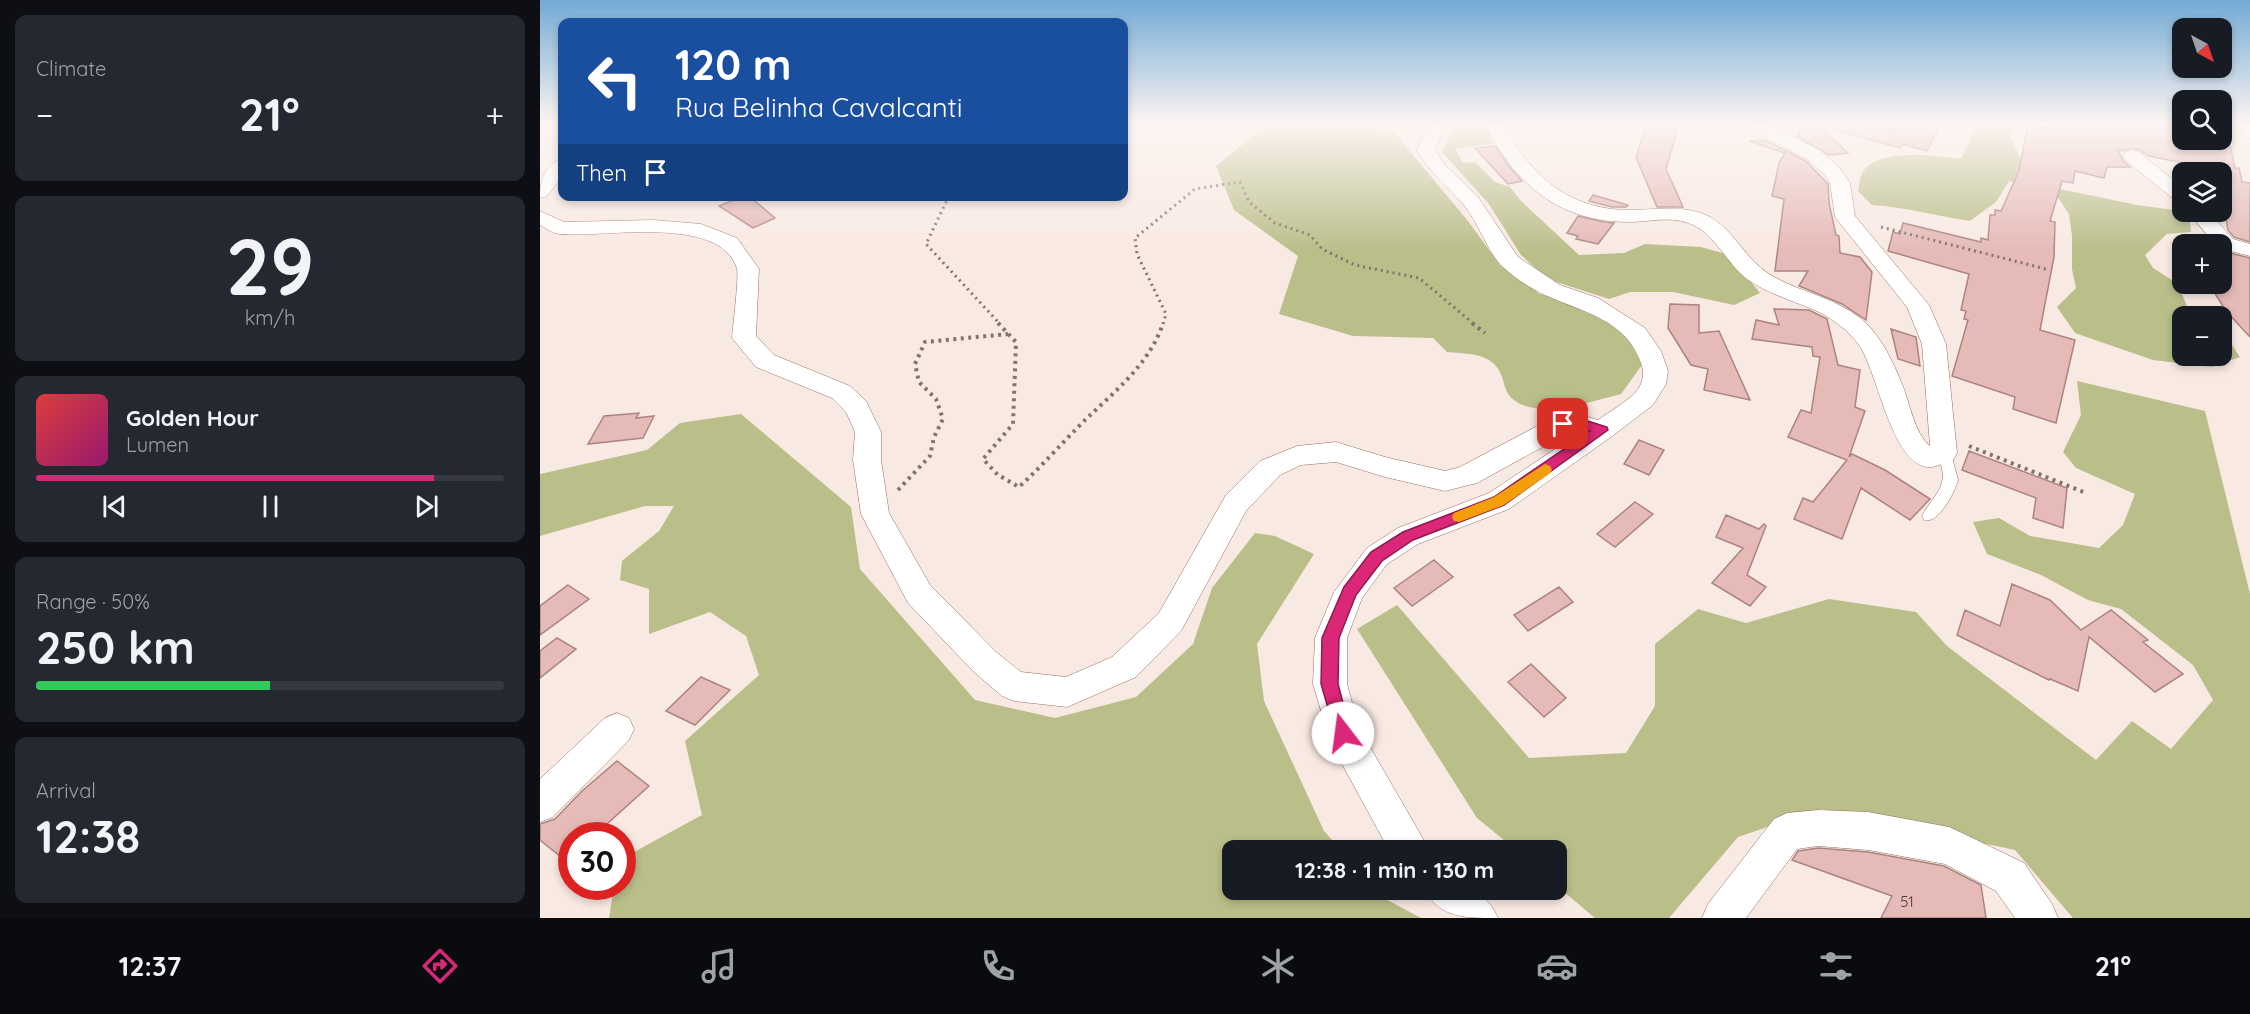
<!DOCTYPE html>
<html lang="en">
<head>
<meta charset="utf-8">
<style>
	:root { --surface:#171b24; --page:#242831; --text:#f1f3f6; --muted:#9ea1a6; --line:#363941; --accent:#db2777 }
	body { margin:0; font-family:Quicksand,sans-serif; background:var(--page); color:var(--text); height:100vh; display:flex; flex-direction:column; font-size:22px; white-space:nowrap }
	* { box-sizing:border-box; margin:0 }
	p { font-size:20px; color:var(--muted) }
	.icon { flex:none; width:33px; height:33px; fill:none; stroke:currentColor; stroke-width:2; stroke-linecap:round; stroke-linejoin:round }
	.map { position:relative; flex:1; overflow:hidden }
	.panel { display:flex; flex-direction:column; gap:15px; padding:15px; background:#0d0f14; width:540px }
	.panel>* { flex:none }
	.guide { position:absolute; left:18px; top:18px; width:570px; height:183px; border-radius:12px; box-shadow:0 3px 9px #0003; background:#1a4fa0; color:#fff; overflow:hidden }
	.needle { width:39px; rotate:140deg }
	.fabs { position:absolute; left:1632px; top:18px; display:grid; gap:12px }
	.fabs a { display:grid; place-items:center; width:60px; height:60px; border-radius:12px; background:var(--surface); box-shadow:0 3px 9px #0003; font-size:30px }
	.speed { position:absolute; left:18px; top:822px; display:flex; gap:12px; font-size:30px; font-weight:700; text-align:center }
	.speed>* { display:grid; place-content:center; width:78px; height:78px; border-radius:50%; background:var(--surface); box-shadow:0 3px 9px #0003; line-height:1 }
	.speed .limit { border:9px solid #d22; background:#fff; color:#111 }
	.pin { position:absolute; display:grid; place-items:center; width:51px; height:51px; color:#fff; margin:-26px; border-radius:12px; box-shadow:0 3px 9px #0006 }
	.me { position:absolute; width:66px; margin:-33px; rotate:345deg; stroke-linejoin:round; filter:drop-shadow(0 0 4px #0008) }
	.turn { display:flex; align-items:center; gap:21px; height:126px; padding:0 18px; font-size:27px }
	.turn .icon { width:78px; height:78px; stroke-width:2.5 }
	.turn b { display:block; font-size:42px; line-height:51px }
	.then { display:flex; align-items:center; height:57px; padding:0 18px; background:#0003; gap:12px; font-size:22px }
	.big { font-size:45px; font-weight:700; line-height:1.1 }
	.panel .card { flex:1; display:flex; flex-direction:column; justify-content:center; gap:9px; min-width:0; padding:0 21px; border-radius:12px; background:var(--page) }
	.panel .dial { align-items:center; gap:0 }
	.dial b { font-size:78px; line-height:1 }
	.song { display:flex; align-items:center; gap:18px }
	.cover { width:72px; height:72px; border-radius:9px; background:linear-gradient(135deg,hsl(0 70% 55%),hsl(320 70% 35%)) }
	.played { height:6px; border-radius:3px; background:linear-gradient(90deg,var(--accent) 85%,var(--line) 85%) }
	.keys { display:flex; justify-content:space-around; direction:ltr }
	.heat { display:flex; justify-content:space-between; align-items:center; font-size:33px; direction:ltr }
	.charge { height:9px; border-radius:4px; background:linear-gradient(90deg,#34c759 50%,var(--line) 0) }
	.trip { position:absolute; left:682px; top:840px; width:345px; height:60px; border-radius:12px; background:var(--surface); box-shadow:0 3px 9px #0003; font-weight:700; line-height:60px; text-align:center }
	.tab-bar { display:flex; height:96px; justify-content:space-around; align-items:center; background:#090b0e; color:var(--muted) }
	.tab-bar .icon { width:42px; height:42px }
	.tab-bar .active { color:var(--accent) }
	.tab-bar b { font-size:27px; color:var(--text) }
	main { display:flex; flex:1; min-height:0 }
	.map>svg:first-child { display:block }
	.forest { fill:#babe89 }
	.building { fill:#e5bab7; stroke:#ab8480; stroke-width:1.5 }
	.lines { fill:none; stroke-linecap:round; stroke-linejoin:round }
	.lane-casing { stroke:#947063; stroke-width:1 }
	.street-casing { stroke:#947063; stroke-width:1 }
	.path-far1 { stroke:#81736d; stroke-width:3; stroke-dasharray:2 4; stroke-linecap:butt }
	.path { stroke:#81736d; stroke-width:4; stroke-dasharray:3 4.5; stroke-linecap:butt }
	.lane { fill:#fff; fill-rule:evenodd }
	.street { fill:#fff; fill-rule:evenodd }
	.route { fill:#db2777; stroke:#8e194d; stroke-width:1.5 }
	.slow { fill:#f59e0b }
	.labels { text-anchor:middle; stroke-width:5; stroke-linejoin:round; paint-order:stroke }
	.near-number-label { font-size:15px; fill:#4c3833 }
</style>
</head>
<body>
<main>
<section class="panel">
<div class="card"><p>Climate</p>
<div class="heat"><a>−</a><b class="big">21°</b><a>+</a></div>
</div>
<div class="card dial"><b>29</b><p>km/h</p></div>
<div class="card">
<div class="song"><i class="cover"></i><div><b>Golden Hour</b><p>Lumen</p></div></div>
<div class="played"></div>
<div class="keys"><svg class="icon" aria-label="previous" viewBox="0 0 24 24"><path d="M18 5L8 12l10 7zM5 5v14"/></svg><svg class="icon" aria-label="pause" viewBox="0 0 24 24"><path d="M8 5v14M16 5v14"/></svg><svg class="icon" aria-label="next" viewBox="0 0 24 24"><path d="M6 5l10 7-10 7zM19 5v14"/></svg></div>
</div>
<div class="card"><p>Range · 50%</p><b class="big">250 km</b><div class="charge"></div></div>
<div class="card"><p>Arrival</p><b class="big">12:38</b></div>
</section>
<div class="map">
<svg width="1710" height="918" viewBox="0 0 1710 918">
	<rect width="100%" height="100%" fill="#f9e9e3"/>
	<path class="forest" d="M728,124H790L853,131L928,221L960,265L1000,294L1032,303L1065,317L1087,334L1102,365L1081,394C1053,401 999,420 974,400C964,393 965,382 960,372C950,352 926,354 907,352L893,338L813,336L739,314L758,256L694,210L676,166Z
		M916,124H949L952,144L915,148L922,162L936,163L955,182L970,187L980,200L1039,255L1084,253L1105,244L1161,247L1189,255L1220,293L1194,305L1133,292H1090L1069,299L1007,279L981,255L949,204L902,152Z
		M1439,124H1474L1471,138L1482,162L1510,187L1597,205L1649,212L1651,232L1627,234L1605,255L1613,268L1638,284L1648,309L1660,316H1642V356H1682V330L1700,357L1672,367L1613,360L1535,333L1517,307L1536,288L1532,269V236L1529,214L1517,196L1469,181L1456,202L1430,221C1397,216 1365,207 1332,205L1318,191C1319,186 1320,178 1322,173C1338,147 1396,156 1421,159Z
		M1537,381L1665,411L1710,594V918H1533L1475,850L1281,809L1198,837L1129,918H1055L1017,886V850H976L937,818L817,629L857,605L989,758L1086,753L1115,706V644L1158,609L1206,623L1289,599L1376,612L1407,646L1556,760L1592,721L1631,749L1673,700L1653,665L1581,609L1548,600L1501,575L1447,554L1433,522L1459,518L1490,536L1559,548L1583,525L1595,494L1536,468L1523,452L1541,415Z
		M201,414L311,507L320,569L435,700L515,718L596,697L653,644L672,588L715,533L735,536L774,554L717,644L724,701L784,831L801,850H693V890H833L838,895L881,918H69L74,887L82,886L83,858L162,815L145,741L219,675L206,636L170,612L109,634V589L80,580L82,561L119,531L134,506H105L0,536V474L107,450L140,423Z"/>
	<path class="building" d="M1107,124H1139L1126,169L1143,207H1117L1096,157Z
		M1261,124H1277L1308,153L1289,155L1256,136L1259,135Z
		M1296,124H1401L1387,151L1363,144L1360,148L1295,130Z
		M1488,124L1514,129L1515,124H1642V140H1689L1695,168H1699L1702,182L1710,183V242L1694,237L1688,230L1682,198V172H1654L1649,164L1608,156L1600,150L1591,148L1583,151L1578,150L1583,161L1590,167H1567L1564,178L1535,171L1533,183L1522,181L1510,221L1515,222L1514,257L1500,330L1535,340L1516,423L1473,409L1475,397L1412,376L1428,320L1424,319L1426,311L1421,310L1429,274L1348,251L1353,232L1360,234L1363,223L1441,242V238L1448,240L1450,215H1455V210L1461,211L1479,171Z
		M1225,140L1266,161L1288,184L1289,203L1296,235L1299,236L1300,253L1320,257L1332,272L1326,320L1302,304L1259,286L1268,271H1235L1244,199L1232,196L1239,163L1245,153L1209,141Z
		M955,146L969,166L982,181L968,184L935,148Z
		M1053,195L1088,205L1086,207H1072L1049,201Z
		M204,196H209L235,218L213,228L179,206Z
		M1038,216L1064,222L1074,223L1058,244L1036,239L1038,236L1027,233Z
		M1682,251L1710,258V337L1686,311L1669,284H1682Z
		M1130,304L1159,305V333L1179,331L1210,400L1164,390L1168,369L1151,365L1128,328Z
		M1234,309L1269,310L1287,319L1298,365L1320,370L1315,407L1325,411L1309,457L1312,454L1345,470L1390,499L1370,520L1321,488L1302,539L1254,519L1263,498L1273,502L1307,460L1248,437L1261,410L1271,413L1280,357L1273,356L1272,347L1212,339L1216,320L1239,325Z
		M1351,329L1376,337L1380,366L1358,359Z
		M99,413L96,418L114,416L103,438L48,444L64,416Z
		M1099,440L1124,450L1109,475L1084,464Z
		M1429,451L1527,488L1523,528L1493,518L1496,498L1422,470Z
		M1095,502L1113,514L1075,547L1057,534Z
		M1186,515L1219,529L1224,524L1226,526L1207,575L1226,587L1210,606L1172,583L1203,548L1176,537Z
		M894,560L913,577L872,606L854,588Z
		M1472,584L1510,600L1541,630L1571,610L1608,640L1603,642L1643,674L1615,692L1549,637L1538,691L1510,679L1509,680L1417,635L1425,610L1460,626Z
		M28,585L49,599L0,635V606Z
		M1019,587L1033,602L988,631L974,615Z
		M17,638L36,649L0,678V651Z
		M991,664L1026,698L1004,717L968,682Z
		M161,677L190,690L155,725L126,711Z
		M77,761L109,786L67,824L81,836H32V866L0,840V824L15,819L42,791Z
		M1278,848L1328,852L1404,866L1441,885L1446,918H1341L1352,896L1252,860L1258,851Z"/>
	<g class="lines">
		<defs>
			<path id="lane" d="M1404,448L1411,453L1418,480C1415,492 1398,525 1384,520L1382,516C1397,489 1411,487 1397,453Z"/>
			<path id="street" d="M888,124H906L895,150L904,164L938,197L978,257L1020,285L1058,298L1105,328L1121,351L1128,371L1126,384L1113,405L1071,437L969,509L878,544L847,564L822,598L807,638V684L819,728L882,837L888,850H849L791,744L773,684L775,638L794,592L827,548L858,528L949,493L1039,433H1028L937,483L905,491L845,477L796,462L761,465L740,475L706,511L641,631L596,677L527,707L474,701L462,696L434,672L368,603L321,514L313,460L315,432L306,412L292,398L216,367L192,338C193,325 199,278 197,269C181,214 64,238 21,234C13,234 7,229 0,225V211L24,222L114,220L161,224L197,238L219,269L216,336L234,355L310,386L326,401L341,432V460L349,513L390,585L456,652L481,672L526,677L572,657L619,613L686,495L720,461L757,446L796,442L845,457L905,471L920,467L1014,417L1038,414L1058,420C1070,411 1085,403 1095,393C1103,384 1105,374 1101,363C1086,319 1042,312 1005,295C990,288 975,278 963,267C948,253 938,222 924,205C907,185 891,175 877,150Z
				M945,124H963C991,177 1031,212 1095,210C1120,209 1147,205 1170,217C1194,230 1205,259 1229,274C1265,296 1311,299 1337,336C1348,351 1355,367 1362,384C1370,403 1374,433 1390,446L1382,344L1367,307L1295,217L1290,183L1284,174L1267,159L1208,128L1205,124H1228L1281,151L1298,166L1310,183L1315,216L1389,305L1406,344L1417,453L1413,460C1406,462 1395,468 1388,467C1351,464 1338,372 1319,345C1309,331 1295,321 1281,313C1256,301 1229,295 1207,279C1186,263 1174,231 1148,223C1130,216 1108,222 1090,222C1018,222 976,185 945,124Z
				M1697,124H1710V138L1704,137Z
				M1592,150L1599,152L1642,187V202L1635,200L1585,160L1583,156L1585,152Z
				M22,159V177L7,196L0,198C0,182 4,164 22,159Z
				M1648,212H1669L1693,239L1710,244V256L1682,249V244H1675Z
				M77,713L89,718L94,729L89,740L13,817L0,822V779L65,718Z
				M1278,810L1328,812L1409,827L1422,833L1484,863L1512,904L1518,918H1475L1456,891L1405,864L1328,850L1278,846L1257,849L1206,918H1162L1168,904L1234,819L1247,813Z
				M885,890C917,886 943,884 958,918C924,918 900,918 885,890Z"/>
		</defs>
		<use href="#lane" class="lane-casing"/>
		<use href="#street" class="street-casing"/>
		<path class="path-far1" d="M1331,124L1357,131
			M409,196L386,244L460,324
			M1341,227L1506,269
			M623,324L626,314L597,254L595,238L655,189L700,182L709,202L735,223L770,235L782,249L815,265L879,278L934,324"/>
		<path class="path" d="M458,323L476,342L473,424L443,459L458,475L479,487C502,466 522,443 544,421C574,392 610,364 623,323
			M932,323L945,333
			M1429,446L1546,493
			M358,490L390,456L394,437L403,419L396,399L379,382L375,364L385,342L468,334"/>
		<use href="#lane" class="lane"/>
		<use href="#street" class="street"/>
	</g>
	<linearGradient id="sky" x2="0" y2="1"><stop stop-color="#73aad4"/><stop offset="0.49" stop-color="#fcf5f2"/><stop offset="1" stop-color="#fcf5f2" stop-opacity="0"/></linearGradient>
	<rect width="1710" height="252" fill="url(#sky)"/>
	<path class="route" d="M1038,418L1067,427L1068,430L964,505L873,540L842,561L816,595L799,638L798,684L811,733L809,739L803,741L797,739L781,684L782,638L804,587L831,552L863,532L954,497L1050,431C1040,428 1023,431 1017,424L1023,419Z"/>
	<path class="slow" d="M1005,464L1010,466L1012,470L1010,473L964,505L919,522L914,521L912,517L914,513L954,497Z"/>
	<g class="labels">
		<g class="near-number-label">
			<text x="1367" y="907">51</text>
		</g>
	</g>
</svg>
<div class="fabs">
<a><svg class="needle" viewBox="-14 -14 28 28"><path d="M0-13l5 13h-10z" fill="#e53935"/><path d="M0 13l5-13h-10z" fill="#9ea1a6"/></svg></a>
<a><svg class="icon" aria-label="search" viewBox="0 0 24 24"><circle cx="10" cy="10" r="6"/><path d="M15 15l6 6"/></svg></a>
<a><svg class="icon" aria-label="layers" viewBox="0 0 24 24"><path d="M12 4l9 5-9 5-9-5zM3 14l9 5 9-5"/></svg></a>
<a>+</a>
<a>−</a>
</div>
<div class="speed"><div class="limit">30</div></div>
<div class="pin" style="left:1023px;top:424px;background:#d93025"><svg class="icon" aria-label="arrive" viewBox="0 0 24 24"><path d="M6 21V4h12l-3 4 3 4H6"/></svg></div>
<svg class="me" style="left:803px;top:733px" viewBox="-20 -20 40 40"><circle r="19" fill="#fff"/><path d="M0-13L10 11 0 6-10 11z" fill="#db2777"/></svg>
<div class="trip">12:38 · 1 min · 130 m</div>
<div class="guide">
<div class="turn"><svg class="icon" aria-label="left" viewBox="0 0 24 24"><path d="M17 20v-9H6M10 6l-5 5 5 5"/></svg><div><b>120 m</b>Rua Belinha Cavalcanti</div></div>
<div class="then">Then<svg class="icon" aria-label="arrive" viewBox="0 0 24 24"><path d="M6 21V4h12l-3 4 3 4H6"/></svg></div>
</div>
</div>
</main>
<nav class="tab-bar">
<b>12:37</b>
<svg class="icon active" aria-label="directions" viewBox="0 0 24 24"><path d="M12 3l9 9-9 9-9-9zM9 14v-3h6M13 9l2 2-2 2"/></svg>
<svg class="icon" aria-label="music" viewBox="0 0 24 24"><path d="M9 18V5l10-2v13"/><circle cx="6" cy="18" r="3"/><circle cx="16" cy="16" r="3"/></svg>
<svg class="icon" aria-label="phone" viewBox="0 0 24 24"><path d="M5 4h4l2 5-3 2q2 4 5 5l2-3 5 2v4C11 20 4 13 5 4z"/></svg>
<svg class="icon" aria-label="climate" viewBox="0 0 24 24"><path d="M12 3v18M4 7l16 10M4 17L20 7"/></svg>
<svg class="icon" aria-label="car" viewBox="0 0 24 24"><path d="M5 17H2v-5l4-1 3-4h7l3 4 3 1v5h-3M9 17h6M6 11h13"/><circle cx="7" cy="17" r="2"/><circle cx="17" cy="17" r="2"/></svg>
<svg class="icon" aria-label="filters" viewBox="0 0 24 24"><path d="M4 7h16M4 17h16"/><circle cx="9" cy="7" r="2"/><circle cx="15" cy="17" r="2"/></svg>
<b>21°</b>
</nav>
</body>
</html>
